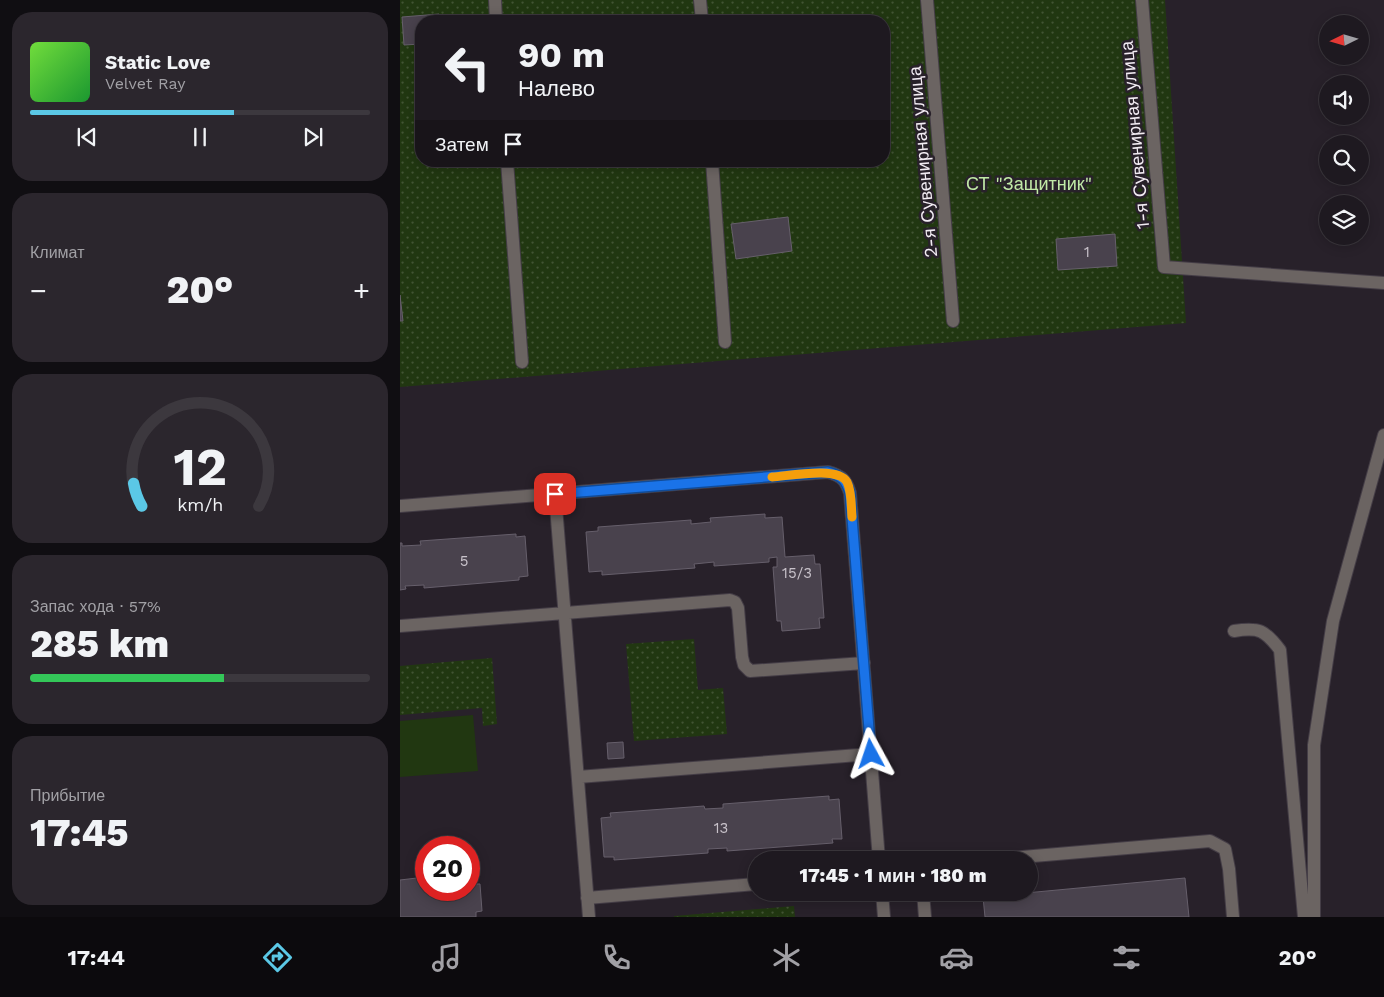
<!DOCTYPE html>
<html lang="ru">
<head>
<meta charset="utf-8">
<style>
	:root { --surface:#1e1920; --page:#2b262d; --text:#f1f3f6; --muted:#a1a0a5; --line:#3c383e; --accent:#5bc8e6 }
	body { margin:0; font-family:"Work Sans",sans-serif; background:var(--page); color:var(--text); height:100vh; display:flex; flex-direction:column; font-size:19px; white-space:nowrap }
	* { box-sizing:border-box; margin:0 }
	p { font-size:16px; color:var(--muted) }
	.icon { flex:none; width:28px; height:28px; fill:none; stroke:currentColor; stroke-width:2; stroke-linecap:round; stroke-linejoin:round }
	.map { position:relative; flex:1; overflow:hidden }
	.drawer { display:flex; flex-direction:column; gap:12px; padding:12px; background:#100e12; width:400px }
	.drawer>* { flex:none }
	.banner { position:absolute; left:15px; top:15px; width:475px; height:152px; border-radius:20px; box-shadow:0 2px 12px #0003,0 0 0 1px var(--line); background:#1e1920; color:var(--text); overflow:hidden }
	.needle { width:32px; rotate:265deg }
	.buttons { position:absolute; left:919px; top:15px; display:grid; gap:10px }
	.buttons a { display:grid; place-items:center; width:50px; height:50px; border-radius:50%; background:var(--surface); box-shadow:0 2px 12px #0003,0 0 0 1px var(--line); font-size:25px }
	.speed { position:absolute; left:15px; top:836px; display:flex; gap:10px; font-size:25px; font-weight:700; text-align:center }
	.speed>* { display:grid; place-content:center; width:65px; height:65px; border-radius:50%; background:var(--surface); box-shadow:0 2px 12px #0003,0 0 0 1px var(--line); line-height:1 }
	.speed .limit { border:8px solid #d22; background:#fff; color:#111 }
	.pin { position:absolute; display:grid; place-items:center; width:42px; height:42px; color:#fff; margin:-21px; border-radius:10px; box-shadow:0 2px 8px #0006 }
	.me { position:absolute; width:55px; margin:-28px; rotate:355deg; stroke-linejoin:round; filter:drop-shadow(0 0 4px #0008) }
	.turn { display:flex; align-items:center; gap:18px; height:105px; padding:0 20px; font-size:22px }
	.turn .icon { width:65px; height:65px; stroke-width:2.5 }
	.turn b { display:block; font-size:35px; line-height:42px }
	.then { display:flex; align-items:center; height:48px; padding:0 20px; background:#0003; gap:10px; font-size:19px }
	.big { font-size:38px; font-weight:800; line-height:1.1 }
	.drawer .widget { flex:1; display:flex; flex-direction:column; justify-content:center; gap:8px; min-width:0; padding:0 18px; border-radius:20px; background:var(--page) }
	.drawer .dial { align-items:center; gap:0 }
	.dial svg { height:130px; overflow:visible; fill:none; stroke:var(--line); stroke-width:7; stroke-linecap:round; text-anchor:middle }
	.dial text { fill:var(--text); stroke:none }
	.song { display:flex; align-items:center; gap:15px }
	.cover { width:60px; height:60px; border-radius:8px; background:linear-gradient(135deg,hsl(100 70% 55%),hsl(130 70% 35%)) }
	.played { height:5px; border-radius:2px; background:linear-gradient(90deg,var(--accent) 60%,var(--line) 60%) }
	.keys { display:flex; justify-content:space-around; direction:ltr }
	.heat { display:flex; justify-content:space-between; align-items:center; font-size:28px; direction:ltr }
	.charge { height:8px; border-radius:4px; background:linear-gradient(90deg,#34c759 57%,var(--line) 0) }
	.trip { position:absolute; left:348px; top:851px; width:290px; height:50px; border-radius:25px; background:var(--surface); box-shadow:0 2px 12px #0003,0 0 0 1px var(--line); font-weight:800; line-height:50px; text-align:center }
	.tabs { display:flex; height:80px; justify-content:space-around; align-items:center; background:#0c0a0d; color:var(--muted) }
	.tabs .icon { width:35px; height:35px }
	.tabs .on { color:var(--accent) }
	.tabs b { font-size:22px; color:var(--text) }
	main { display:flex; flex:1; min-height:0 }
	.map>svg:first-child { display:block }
	.park { fill:url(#park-dots); fill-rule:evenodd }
	.pitch { fill:#213711 }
	.building { fill:#49424d; stroke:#665f6b }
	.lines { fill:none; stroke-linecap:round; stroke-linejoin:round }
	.minor-casing { stroke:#443d46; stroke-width:14 }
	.minor { stroke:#6b6462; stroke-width:12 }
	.route-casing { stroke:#114b97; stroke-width:12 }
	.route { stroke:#1a73e8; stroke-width:9 }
	.slow { stroke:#f59e0b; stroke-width:9 }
	.labels { text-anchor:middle; stroke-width:5; stroke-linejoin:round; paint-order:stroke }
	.number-label { font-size:15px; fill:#c8c2ca }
	.street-label { font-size:18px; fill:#f2ecf3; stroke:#28212a }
	.park-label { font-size:18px; fill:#c0e9a6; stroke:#28212a }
</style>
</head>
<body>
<main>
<section class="drawer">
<div class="widget">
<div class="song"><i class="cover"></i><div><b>Static Love</b><p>Velvet Ray</p></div></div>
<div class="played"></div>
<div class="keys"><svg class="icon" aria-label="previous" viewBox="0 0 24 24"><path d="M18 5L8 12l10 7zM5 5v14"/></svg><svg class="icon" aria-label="pause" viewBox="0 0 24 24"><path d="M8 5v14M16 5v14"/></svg><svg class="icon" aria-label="next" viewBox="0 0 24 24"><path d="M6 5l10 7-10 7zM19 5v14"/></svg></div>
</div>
<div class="widget"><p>Климат</p>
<div class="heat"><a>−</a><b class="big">20°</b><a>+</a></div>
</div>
<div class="widget dial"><svg viewBox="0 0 100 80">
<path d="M14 69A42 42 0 1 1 86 69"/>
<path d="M14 69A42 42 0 0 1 9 55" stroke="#5bc8e6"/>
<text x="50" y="56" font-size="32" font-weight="700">12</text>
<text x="50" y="72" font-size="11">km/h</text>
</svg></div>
<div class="widget"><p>Запас хода · 57%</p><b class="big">285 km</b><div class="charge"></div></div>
<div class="widget"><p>Прибытие</p><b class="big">17:45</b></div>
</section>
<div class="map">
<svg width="984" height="917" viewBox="0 0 984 917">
	<defs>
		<pattern id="park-dots" width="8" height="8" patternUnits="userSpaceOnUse" patternTransform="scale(1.25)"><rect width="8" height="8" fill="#213711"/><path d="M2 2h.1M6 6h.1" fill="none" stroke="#425434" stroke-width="1.8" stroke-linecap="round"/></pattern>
	</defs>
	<rect width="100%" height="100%" fill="#28212a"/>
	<path class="park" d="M0,0H765L786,323L0,387ZM21,21H484V161H21Z
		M294,639L298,690L323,688L327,734L234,741L226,644Z
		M92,658L97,724L83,726L82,708L0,715V666Z
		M394,906L395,917H274V916Z"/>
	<path class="pitch" d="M73,715L78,771L0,777V721Z"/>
	<path class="building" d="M39,14L40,21H21V44L4,45L2,17Z
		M388,217L392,251L336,259L331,224Z
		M715,234L717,266L658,270L656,239Z
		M0,295L3,321H0Z
		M365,514V518L382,517L385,557L414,555L415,564H420L424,618H419L420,628L382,631L381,621H377L373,567H377V557L369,558V562L314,566V562L294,564L295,568L202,575V571L189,572L186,532L198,531V527L291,520V524L311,522L310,518Z
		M116,534V537L125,536L128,576L119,577V580L24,588V585L5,586L6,589L0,590V543H2V546L21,545L20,541Z
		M223,742L224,758L208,759L207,743Z
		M429,796V800L439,799L442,839H432L433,843L327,851V848L308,849V853L214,860V857H204L201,818L211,817L210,813L304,806L305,809L323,808V804Z
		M26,865V890H69V884H80L82,911L76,912V917H0V880L17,878L16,866Z
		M785,878L789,917H585L583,897Z"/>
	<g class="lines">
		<defs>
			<path id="minor" d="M95,0L96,21
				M300,0L302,21
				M527,0L553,321
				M742,0L764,267L984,283
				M107,161L122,362
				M312,161L325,342
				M155,494L189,917
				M0,506L428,472C442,476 446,480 450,493L479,860
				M0,626L330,600L335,602L338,608L342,657L344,665L350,671L464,663
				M834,631C859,627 865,630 880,650L904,917
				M178,777L471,754
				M586,860L810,841L825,849L829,869L833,917
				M482,892L484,917
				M523,892L525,917
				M187,898L356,884
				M914,917V745L933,621L984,435"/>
		</defs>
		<use href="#minor" class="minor-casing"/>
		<use href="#minor" class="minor"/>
	</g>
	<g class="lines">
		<defs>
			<path id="route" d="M155,494L428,472C442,476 446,480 450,493L471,754"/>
		</defs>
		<use href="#route" class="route-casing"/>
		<use href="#route" class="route"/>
		<path class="slow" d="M372,477C389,476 438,466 447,482C452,492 451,506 452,517"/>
	</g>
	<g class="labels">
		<g class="number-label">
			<text x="687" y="257">1</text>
			<text x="64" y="566">5</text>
			<text x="397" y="578">15/3</text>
			<text x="321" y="833">13</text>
		</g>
		<g class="street-label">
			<text transform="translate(735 135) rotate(-95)" y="6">1-я Сувенирная улица</text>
			<text transform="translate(523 162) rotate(-95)" y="6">2-я Сувенирная улица</text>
		</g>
		<g class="park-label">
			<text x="629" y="190">СТ "Защитник"</text>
		</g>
	</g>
</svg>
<div class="buttons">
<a><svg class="needle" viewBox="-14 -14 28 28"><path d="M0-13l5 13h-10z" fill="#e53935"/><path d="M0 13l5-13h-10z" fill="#a1a0a5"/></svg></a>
<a><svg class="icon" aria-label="sound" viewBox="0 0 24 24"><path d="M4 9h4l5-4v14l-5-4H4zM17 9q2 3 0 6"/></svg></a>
<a><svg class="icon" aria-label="search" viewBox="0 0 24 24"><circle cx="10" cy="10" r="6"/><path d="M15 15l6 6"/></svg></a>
<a><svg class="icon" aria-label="layers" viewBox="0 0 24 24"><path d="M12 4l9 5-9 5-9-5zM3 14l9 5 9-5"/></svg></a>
</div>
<div class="speed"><div class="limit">20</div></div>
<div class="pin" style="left:155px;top:494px;background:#d93025"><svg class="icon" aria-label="arrive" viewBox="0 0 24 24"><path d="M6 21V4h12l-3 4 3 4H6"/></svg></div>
<svg class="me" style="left:471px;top:754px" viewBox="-20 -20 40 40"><path d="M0-17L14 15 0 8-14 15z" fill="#1a73e8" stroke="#fff" stroke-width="4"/></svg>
<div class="trip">17:45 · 1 мин · 180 m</div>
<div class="banner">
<div class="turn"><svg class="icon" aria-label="left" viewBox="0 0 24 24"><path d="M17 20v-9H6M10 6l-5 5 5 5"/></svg><div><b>90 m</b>Налево</div></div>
<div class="then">Затем<svg class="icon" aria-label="arrive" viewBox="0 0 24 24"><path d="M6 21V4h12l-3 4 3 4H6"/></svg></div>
</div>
</div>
</main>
<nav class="tabs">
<b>17:44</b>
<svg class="icon on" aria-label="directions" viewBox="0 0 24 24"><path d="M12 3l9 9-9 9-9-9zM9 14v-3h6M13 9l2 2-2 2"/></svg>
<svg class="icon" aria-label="music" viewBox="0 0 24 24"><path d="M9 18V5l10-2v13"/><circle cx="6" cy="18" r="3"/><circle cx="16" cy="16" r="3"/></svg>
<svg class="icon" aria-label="phone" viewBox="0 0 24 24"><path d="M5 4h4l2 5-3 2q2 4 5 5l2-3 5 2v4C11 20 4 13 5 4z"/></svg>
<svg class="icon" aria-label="climate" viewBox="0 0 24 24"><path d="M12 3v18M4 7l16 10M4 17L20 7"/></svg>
<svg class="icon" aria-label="car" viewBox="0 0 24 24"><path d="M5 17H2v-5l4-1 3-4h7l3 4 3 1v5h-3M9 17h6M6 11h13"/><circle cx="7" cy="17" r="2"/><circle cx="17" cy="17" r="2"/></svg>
<svg class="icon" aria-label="filters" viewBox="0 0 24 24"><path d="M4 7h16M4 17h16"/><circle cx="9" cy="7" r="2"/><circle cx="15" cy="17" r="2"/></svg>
<b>20°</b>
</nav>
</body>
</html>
